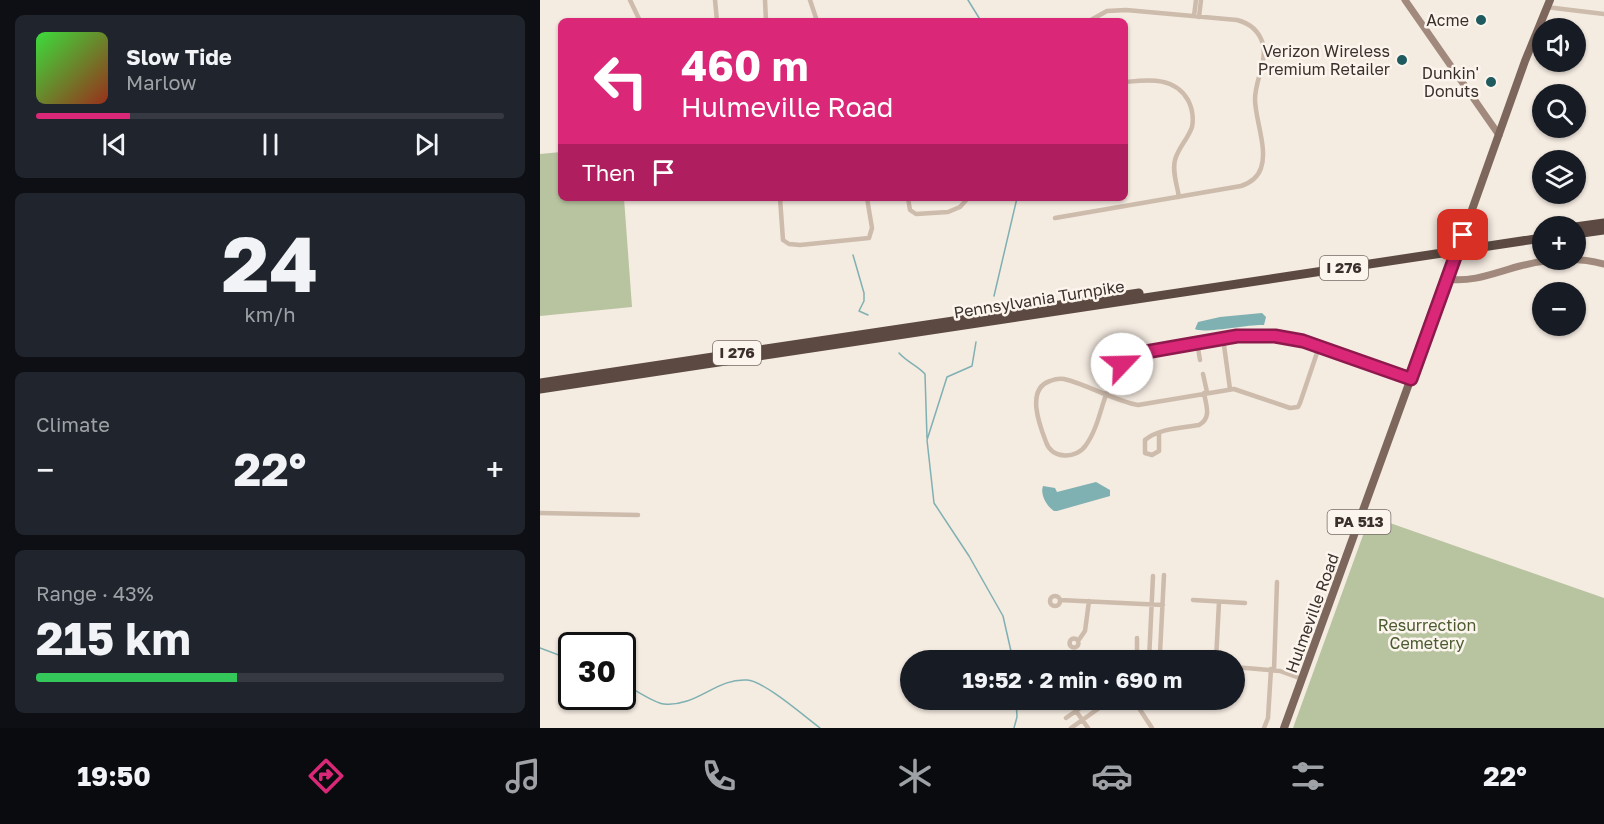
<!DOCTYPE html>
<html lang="en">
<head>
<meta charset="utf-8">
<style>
	:root { --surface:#171b24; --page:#20242c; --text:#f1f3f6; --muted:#9ea1a6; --line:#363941; --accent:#db2777 }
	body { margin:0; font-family:"Golos Text",sans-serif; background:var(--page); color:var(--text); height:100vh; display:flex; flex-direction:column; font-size:22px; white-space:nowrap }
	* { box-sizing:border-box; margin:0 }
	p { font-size:20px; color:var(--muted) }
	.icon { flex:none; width:33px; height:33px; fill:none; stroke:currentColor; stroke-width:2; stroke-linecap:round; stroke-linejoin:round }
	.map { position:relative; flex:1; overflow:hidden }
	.panel { display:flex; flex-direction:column; gap:15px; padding:15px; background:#0d0f14; width:540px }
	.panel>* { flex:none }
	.banner { position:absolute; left:18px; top:18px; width:570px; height:183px; border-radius:9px; box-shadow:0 2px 4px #0004; background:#db2777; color:#fff; overflow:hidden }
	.buttons { position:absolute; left:992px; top:18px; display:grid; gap:12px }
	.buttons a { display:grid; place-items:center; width:54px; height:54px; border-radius:50%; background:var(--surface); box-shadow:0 2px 4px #0004; font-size:30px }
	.speed { position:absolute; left:18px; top:632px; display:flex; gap:12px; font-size:30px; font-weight:700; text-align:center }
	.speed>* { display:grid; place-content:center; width:78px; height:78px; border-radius:50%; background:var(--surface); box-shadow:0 2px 4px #0004; line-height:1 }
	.speed .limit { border:3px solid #111; border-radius:9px; background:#fff; color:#111 }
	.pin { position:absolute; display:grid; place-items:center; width:51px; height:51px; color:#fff; margin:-26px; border-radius:12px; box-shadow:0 3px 9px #0006 }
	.me { position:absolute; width:66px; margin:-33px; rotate:66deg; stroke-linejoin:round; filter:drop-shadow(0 0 4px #0008) }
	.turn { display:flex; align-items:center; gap:21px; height:126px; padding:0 24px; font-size:27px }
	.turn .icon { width:78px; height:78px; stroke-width:2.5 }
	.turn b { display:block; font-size:42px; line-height:51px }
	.then { display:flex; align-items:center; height:57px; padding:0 24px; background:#0003; gap:12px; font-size:22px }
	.big { font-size:45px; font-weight:700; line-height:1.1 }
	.panel .tile { flex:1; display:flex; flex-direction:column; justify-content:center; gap:9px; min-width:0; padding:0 21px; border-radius:9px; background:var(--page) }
	.panel .dial { align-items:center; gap:0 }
	.dial b { font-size:78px; line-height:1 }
	.song { display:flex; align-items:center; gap:18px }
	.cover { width:72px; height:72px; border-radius:9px; background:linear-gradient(135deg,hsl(120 70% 55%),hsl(10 70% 35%)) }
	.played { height:6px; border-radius:3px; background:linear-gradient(90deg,var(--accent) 20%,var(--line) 20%) }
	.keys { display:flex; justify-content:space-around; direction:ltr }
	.heat { display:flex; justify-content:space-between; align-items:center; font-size:33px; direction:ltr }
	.charge { height:9px; border-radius:4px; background:linear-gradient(90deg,#34c759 43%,var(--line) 0) }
	.trip { position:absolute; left:360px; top:650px; width:345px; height:60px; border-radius:30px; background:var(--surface); box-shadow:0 2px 4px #0004; font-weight:700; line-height:60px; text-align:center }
	.tabs { display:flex; height:96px; justify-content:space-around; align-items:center; background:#090b0e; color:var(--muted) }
	.tabs .icon { width:42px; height:42px }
	.tabs .current { color:var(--accent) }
	.tabs b { font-size:27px; color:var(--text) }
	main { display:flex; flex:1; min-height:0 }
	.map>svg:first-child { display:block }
	.green { fill:#b8c4a0 }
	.water { fill:#7fb0b2 }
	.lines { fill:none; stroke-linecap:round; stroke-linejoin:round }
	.stream { stroke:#7fb0b2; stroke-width:1.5 }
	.street { stroke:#cdbbac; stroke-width:4.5 }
	.secondary { stroke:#a18a7d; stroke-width:7 }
	.primary { stroke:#7d675c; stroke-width:8 }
	.highway { stroke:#5c4a42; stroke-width:9 }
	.primary-bridge { stroke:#7d675c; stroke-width:8 }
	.route-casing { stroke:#8e194d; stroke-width:15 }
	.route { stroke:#db2777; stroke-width:10 }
	.poi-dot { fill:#1f5a5e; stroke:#fbf5ee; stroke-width:2 }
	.labels { text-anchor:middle; stroke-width:5; stroke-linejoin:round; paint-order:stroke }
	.shield { fill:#fbf5ee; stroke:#756b66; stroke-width:1.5 }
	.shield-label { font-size:15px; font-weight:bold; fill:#3b302b }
	.poi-label { font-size:16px; fill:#3b302b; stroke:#fbf5ee; text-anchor:end }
	.street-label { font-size:16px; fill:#3b302b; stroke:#fbf5ee }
	.park-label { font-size:16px; fill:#4a5a2e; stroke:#fbf5ee }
</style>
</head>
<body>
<main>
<section class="panel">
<div class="tile">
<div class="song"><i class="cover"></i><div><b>Slow Tide</b><p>Marlow</p></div></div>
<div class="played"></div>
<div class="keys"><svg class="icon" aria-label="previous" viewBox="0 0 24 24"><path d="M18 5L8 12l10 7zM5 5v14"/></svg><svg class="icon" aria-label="pause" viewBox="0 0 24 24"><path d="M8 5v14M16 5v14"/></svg><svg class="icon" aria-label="next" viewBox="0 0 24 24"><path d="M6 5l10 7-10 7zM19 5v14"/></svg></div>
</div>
<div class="tile dial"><b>24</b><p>km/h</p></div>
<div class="tile"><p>Climate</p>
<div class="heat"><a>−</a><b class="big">22°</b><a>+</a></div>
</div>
<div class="tile"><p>Range · 43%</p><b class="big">215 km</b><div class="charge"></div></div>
</section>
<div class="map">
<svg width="1064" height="728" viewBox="0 0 1064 728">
	<rect width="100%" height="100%" fill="#f4ebe1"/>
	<path class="green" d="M21,152V198H84L92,307L0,316V154Z
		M830,516L1064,598V728H753Z"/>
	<path class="water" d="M722,313L726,317L724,325C709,324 664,334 655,329L658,322L680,317Z
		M556,482L570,490V496L517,511H514C506,506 500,494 503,486L515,488L517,492Z"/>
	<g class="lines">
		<path class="stream" d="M428,0L441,21
			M313,255L324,293V301L319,311L328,315
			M454,296L477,198
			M436,342L432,366L407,377L387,440L394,503L429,556L463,616L473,660
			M359,353C367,362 378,366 385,374L387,438
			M0,648L32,660
			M82,683C93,688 113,703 124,704C157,707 176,678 207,680C224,681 264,716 280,728
			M474,728L477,717L476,699"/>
		<path class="street" d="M90,0L100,21
			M175,0L177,21
			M225,0L226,21
			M270,0L277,21
			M1006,7L1064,14
			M654,16L656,0
			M659,17L661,0
			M585,82C608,80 634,76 648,100C652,108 654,117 652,127C648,139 638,148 635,160C632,171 637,185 639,197
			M240,198L243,240L249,244L260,245L329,238L332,228L327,198
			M368,198L370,210L376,214L408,212L420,207L428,198
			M515,218L701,186C710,183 718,177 721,168C728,149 715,119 715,99C715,81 727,62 723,44C719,31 709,23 697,20L586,10L567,11L549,21
			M683,338L690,389
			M657,342L660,360
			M779,347L760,403L758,407L750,408L694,389L598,405C572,400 549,385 524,379C519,378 515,379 510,381C486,389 499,424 506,442C512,460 537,459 546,445C567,416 561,367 600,353C656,342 706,329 763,341L871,379
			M663,374L667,392
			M619,433V451L612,455L605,453V440C619,428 642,428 659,425C672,418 666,405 664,393
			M0,513L98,515
			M510 601a5 5 0 1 1 10 0a5 5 0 1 1-10 0Z
			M520,600L623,605
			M653,600L705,603
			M529.5 643a4.5 4.5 0 1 1 9 0a4.5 4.5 0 1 1-9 0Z
			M538,641L545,631L549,601
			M620,653L624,575
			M597,660V638
			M609,660L613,576
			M676,660L679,602
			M694,667L740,671L762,679
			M734,670L737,582
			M694,680H701
			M593,699L612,728
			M536,711L548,728
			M526,718L553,699
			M531,728L572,699
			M724,728L728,718L731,669"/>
		<path class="secondary" d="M865,0L959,135
			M907,279C932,283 957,272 980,266C1008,259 1037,257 1064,264"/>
		<path class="primary" d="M923,235L985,61L1010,0
			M744,728L912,265"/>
		<path class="highway" d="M1035,227L1064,223
			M1035,234L1064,230
			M0,383L599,293
			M0,389L1002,238"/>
		<path class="primary-bridge" d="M912,265L923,235"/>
	</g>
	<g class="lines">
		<defs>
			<path id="route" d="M582,364L593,356L600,353L697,336H735L763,341L871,379L923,235"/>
		</defs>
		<use href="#route" class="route-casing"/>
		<use href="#route" class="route"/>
	</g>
	<g class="poi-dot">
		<circle cx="941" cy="20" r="6"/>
		<circle cx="862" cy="60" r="6"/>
		<circle cx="951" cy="82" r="6"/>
	</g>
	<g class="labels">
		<g class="shield">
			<rect x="780" y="256" width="48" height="24" rx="4.5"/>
			<rect x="173" y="341" width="48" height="24" rx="4.5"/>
			<rect x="787.5" y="510" width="63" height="24" rx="4.5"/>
		</g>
		<g class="shield-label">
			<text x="804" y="273">I 276</text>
			<text x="197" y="358">I 276</text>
			<text x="819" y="527">PA 513</text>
		</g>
		<g class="poi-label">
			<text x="929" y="26">Acme</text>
			<text x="850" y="57">Verizon Wireless<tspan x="850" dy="18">Premium Retailer</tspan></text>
			<text x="939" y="79">Dunkin'<tspan x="939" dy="18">Donuts</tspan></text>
		</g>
		<g class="street-label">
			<text transform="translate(499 299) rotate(-9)" y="6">Pennsylvania Turnpike</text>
			<text transform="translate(772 613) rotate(-70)" y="6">Hulmeville Road</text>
		</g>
		<g class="park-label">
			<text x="887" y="631">Resurrection<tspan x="887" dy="18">Cemetery</tspan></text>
		</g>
	</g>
</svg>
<div class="buttons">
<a><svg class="icon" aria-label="sound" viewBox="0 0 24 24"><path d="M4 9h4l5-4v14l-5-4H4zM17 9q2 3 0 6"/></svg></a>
<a><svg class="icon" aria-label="search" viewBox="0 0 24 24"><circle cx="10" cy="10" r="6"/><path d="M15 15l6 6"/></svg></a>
<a><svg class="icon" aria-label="layers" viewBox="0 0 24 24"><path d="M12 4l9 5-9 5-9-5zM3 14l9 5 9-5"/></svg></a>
<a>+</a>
<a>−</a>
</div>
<div class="speed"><div class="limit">30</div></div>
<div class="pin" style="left:923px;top:235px;background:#d93025"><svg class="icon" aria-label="arrive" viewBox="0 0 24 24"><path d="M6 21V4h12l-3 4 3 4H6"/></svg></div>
<svg class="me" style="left:582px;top:364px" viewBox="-20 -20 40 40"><circle r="19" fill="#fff"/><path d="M0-13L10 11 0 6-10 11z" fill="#db2777"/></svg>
<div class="trip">19:52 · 2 min · 690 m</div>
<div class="banner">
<div class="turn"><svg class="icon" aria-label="left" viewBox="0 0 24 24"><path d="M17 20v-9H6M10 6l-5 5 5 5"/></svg><div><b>460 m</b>Hulmeville Road</div></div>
<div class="then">Then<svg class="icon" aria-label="arrive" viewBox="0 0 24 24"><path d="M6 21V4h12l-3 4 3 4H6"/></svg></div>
</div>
</div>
</main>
<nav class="tabs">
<b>19:50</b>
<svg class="icon current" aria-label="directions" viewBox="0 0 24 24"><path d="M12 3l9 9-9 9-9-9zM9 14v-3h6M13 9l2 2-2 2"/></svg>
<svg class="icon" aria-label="music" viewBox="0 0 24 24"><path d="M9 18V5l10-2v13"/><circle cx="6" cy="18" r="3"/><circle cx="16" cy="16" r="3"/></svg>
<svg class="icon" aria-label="phone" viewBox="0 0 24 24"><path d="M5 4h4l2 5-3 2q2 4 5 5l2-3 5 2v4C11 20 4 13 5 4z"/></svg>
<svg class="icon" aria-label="climate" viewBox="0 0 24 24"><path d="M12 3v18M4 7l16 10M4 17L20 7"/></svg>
<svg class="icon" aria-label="car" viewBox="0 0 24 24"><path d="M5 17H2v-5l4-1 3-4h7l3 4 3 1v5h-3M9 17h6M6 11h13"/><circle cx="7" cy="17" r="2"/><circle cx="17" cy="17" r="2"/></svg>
<svg class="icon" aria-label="filters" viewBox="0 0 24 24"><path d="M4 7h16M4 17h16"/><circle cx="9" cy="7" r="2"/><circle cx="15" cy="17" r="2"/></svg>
<b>22°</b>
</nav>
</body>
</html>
